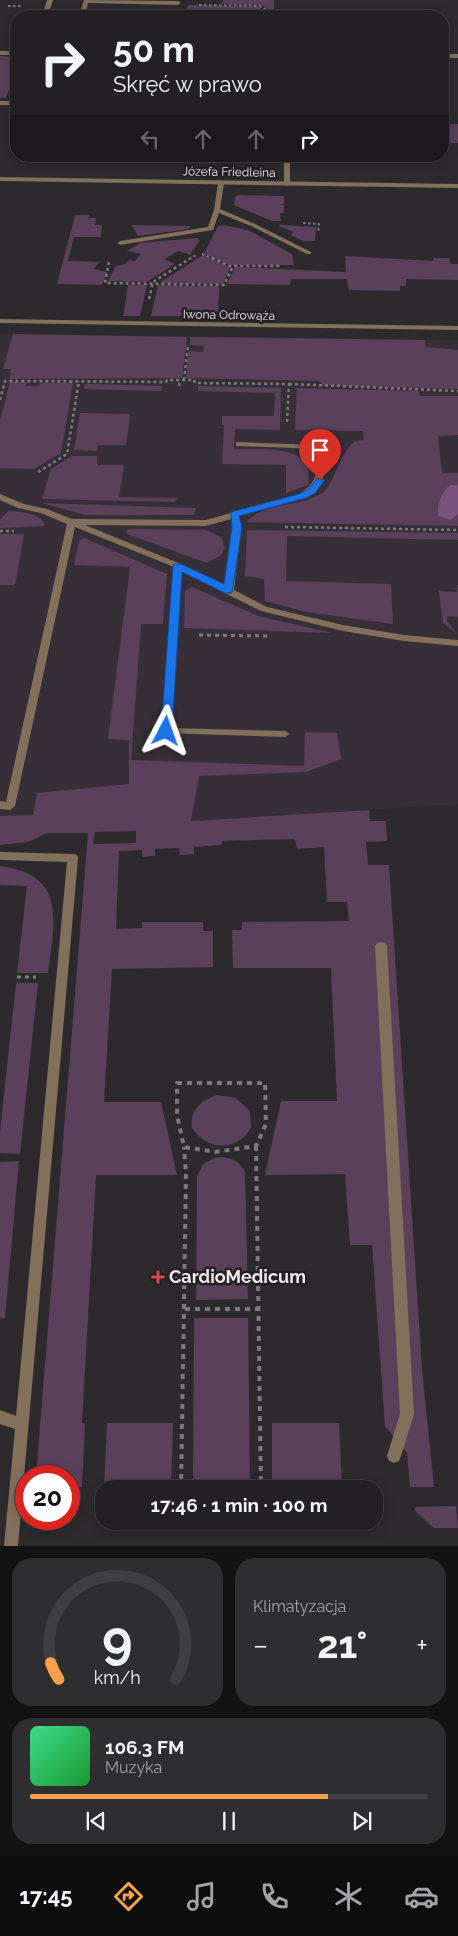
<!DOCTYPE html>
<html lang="pl">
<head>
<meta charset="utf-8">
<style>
	:root { --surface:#222022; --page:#2e2d2f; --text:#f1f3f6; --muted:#a2a3a5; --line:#3f3e40; --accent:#f8a14a }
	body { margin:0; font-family:Raleway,sans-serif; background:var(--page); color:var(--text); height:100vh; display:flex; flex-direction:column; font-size:19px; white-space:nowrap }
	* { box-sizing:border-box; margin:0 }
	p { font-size:16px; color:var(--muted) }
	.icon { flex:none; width:28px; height:28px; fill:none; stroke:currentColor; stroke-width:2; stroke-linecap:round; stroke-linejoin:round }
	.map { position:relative; height:1546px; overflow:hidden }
	.sheet { display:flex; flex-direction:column; gap:12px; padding:12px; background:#131213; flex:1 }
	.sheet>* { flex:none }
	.top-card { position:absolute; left:10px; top:10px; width:439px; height:152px; border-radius:20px; box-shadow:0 2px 12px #0003,0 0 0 1px var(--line); background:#222022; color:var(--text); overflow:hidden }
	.speed { position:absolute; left:15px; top:1465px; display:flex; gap:10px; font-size:25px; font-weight:700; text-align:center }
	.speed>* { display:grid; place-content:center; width:65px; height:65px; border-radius:50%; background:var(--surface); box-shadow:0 2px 12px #0003,0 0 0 1px var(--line); line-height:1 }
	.speed .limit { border:8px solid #d22; background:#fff; color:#111 }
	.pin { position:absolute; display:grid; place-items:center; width:42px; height:42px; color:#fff; margin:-51px -21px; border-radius:50% 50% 50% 0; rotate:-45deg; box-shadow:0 0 5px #0007 }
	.pin .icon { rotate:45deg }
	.me { position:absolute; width:55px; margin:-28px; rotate:4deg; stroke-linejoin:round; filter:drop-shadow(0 0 4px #0008) }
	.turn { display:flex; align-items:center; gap:18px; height:105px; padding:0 20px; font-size:22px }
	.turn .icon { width:65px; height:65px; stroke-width:2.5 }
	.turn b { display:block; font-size:35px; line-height:42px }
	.lanes { display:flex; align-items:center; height:48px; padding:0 20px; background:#0003; justify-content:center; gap:25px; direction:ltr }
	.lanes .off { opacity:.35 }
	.big { font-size:38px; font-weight:700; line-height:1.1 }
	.sheet .card { flex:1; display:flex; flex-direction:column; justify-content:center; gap:8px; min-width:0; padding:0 18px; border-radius:20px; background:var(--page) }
	.sheet .dial { align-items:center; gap:0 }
	.dial svg { height:130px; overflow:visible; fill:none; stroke:var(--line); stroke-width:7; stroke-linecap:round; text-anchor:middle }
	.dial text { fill:var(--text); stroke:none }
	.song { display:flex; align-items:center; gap:15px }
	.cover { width:60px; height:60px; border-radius:8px; background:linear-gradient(135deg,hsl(150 70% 55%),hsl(130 70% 35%)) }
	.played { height:5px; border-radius:2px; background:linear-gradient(90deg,var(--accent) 75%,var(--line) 75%) }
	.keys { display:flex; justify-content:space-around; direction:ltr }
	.heat { display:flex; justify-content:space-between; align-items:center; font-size:28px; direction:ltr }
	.sheet .tiles { flex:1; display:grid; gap:12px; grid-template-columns:1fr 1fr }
	.card:last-child { grid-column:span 2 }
	.trip { position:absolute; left:95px; top:1480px; width:288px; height:50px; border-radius:20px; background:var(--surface); box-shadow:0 2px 12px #0003,0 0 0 1px var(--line); font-weight:700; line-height:50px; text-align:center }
	.menu { display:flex; height:80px; justify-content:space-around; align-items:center; background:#0e0d0e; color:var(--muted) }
	.menu .icon { width:35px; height:35px }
	.menu .selected { color:var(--accent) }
	.menu b { font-size:22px; color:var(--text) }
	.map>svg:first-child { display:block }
	.built { fill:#372f38 }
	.green { fill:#5a405b; fill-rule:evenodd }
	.forest { fill:#7b517d }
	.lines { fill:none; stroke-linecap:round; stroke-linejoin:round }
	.path-far3 { stroke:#7c797d; stroke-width:2; stroke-dasharray:2.5 2.5; stroke-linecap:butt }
	.path-far2 { stroke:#7c797d; stroke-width:2.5; stroke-dasharray:3 3; stroke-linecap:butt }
	.path-far1 { stroke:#7c797d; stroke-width:3; stroke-dasharray:4 4; stroke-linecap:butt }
	.path { stroke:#7c797d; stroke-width:4; stroke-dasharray:5 5; stroke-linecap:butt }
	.lane { fill:#82705b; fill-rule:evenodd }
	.street { fill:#82705b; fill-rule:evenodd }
	.route { fill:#1a73e8; stroke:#114b97 }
	.health-dot { fill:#e0444e; stroke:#242024; stroke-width:2 }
	.labels { text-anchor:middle; stroke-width:5; stroke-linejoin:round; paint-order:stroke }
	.far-street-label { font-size:12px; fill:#ece9ec; stroke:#242024 }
	.near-poi-label { font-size:18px; font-weight:bold; fill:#ece9ec; stroke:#242024; text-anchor:start }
</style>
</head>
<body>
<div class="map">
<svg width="458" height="1546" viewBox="0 0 458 1546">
	<rect width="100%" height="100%" fill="#2d2a2e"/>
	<path class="built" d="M0,334L458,340V804L0,833Z"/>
	<path class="green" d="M223,0H274V16H268V9L263,6L222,4Z
		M191,5L258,7L263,10V16H258V10L221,9L215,10V16H142L143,13L186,15L187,6Z
		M0,56L16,57V75H14L6,98H0Z
		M442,124H458V143H443Z
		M239,195L284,196V204H280L284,205V213H280L281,221H272L234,205L235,197Z
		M75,215H89V218H96L95,225H102L101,237H74L68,261L100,262L93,269L107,272L102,285L57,284Z
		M223,225L248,230L292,254L294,265H230L204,254L218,226Z
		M280,225L316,227L315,241H304L290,235L294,232L279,226Z
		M132,226V225L190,226L189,229L138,236Z
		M196,238L200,240L190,255L179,251L164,259L175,264L147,282L108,281L116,266L125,264L129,260L135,261L141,254L127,251L140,243Z
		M203,255L230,267L223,284L159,283Z
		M345,256L433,261V258H449L451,264H458V280L406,279V286H400V291L349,290L347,279H291L290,285L227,284L235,267L346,272Z
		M128,285H147L140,316H123Z
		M158,285L217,286L219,288L218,316H151Z
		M13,334L187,337L182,378L10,379L11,369H3Z
		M190,337L425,340L426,347L458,350V389L322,385L319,381L186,378L189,351L203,352L204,346L190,345Z
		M10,382H27L26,386H39L41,383H73L61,453L34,469L0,468V420Z
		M85,384L162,386L161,391L84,389Z
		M198,386L281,388L280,430L235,429L234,449C254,451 300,443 308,469C309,474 308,480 308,485L286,493V465L222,464L224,425H222V416H274L275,393L198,391Z
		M297,388L419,391L420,396H458V435L438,436L442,473H458V526L247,522C263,501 301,508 322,493C335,483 338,455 355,441L364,440L363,431L295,430Z
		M80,413L130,414L126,445H98L97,451L74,450Z
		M72,456H97V465H124L119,497L177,498L175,502L42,499L51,469Z
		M42,503L196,508L194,515H85Z
		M8,511C20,512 42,512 45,526L0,528V520Z
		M131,529L206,530L222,538L225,548L221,555L207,563L127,534L126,530Z
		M247,530L458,533V540L287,536L286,581L391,584L393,624L306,612L265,601L264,579L245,576Z
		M0,534H24L15,585H0Z
		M84,538L167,574L163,624H141L131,760L304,766L305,732L337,733L341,759L306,772L199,776L191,821L369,810L370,821H386L387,841L366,842L368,865H389L422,1369L434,1487H410L407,1453L385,1426L372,1245H350L345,1174L265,1175L281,1101H337L331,968H233L232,930H242V922L349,921L347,902H327L324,847L297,849L295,839L222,841L221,845L194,847V854L180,855L179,848L155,849V856L142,857V850L119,851L116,929L142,928V922H203V931H213V967L112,969L104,1102H161L177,1175H96L82,1423L85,1424L82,1487L69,1488V1476H36L88,833H47L28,842L0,845V816L33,815L37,793L129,784V740L108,739L130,567L74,565L79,541ZM136,831V843L93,844L95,832Z
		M457,585H458V617L447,616V621L457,634L443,623L439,591L457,592Z
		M192,587L258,616L332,633L184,628L185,591Z
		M0,866C68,874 54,923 48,973H17L27,886L0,885Z
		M16,983H38L20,1154L0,1153V1132Z
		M217,1095L236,1098L250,1111L251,1128C236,1152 208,1151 192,1128C190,1110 200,1101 217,1095Z
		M217,1157C229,1157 241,1160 245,1173L248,1299L196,1300L197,1176L203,1164Z
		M19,1161L5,1318H0V1162Z
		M194,1318H248L250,1486L193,1487Z
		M107,1423H173L171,1487H104Z
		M272,1423H339L342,1487H272Z
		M456,1506L458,1528H434L415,1511V1507Z
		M113,1521H374L368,1528L121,1531Z"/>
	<path class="forest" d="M450,485H458V514L451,520L438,516C437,504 441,493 450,485Z"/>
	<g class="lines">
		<path class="path-far3" d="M199,5L259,6L265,9L266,16
			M8,6H23
			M303,223L319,224L318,232
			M202,254L214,259
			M189,259L196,255"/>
		<path class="path-far2" d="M212,258L230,266H281
			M109,262L105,283L224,285L233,266
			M149,299L153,282L191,258
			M184,380L188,346
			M289,384L458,391
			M179,386L180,380
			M0,400L5,381L166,382L167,380H194L195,383L289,384L287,422
			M38,472L67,454L79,381
			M285,527L458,530
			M0,531H14"/>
		<path class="path-far1" d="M199,635L268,636
			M17,977H36"/>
		<path class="path" d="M177,1083H265L266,1124L256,1146L215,1152L184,1147L177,1115Z
			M256,1146L261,1489
			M175,1279H184
			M185,1309H259
			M181,1489L186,1174L184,1147"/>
		<path class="lane" d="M47,0H53L48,16H42Z
			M84,0L178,1L181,3L178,5L88,3L85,16H79Z
			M0,51H16V55H0Z
			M0,101H16V105H0Z
			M284,156H290V184L287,186L284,184Z
			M221,181L224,183L220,209L255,224L311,252V254H307L251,226L219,213L213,230L120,245L117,243L120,241L208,227L214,210L218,183Z
			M236,442L322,445L326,447C326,470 327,484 305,498L239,516L241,527L234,590L267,607L343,625L404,635L458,640V646L404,641L343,631L261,611L182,572L171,728L285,731L290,734L285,737L163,733L161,731L174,567L75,527L15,806L10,810L0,809V801L6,802L67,524L41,513L18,508L0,500V494L24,504L47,509L72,519L206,520L299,494C319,482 317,471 318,449L239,446H236ZM231,519L233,527L225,586L181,564L85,525L206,526Z
			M381,942L385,943L387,946L414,1414L401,1456L399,1461L394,1463L389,1461L387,1456L400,1414L375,946L377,943Z"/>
		<path class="street" d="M442,54H458V58H442Z
			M0,177L458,184V188L0,181Z
			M0,319L458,326V330L0,323Z
			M0,852L73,854L77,855L78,858L18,1546H4L15,1429L0,1424V1410L16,1416L67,862L0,860Z"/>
	</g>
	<path class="route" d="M317,478L325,480L315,493L306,498L239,516L242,527L232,593H225L182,572L172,731L166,734L162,733L161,731L173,566L174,564H181L224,584L232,527L231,512L299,494L309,489Z"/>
	<path class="health-dot" d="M155.5 1269.5h5v5h5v5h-5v5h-5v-5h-5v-5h5z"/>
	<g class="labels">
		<g class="far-street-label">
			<text transform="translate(229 172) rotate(1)" y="4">Józefa Friedleina</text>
			<text transform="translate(229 315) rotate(1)" y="4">Iwona Odrowąża</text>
		</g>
		<g class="near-poi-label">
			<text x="169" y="1283">CardioMedicum</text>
		</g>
	</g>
</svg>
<div class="speed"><div class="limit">20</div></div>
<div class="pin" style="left:320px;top:480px;background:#d93025"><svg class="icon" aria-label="arrive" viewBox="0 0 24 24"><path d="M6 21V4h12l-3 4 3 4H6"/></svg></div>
<svg class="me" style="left:166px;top:731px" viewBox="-20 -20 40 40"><path d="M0-17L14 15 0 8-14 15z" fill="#1a73e8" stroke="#fff" stroke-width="4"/></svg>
<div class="trip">17:46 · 1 min · 100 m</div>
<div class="top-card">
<div class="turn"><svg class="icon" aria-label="right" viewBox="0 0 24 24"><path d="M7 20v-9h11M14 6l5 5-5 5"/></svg><div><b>50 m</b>Skręć w prawo</div></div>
<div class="lanes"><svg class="icon off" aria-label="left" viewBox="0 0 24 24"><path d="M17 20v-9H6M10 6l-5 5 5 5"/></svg><svg class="icon off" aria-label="ahead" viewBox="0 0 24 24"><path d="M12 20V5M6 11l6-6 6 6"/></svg><svg class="icon off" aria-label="ahead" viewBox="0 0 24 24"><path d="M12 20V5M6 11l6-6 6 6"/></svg><svg class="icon" aria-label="right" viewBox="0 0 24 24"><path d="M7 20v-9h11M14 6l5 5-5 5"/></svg></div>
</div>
</div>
<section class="sheet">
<div class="tiles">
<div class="card dial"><svg viewBox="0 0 100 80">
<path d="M14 69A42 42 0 1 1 86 69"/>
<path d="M14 69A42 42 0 0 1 9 59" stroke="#f8a14a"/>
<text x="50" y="56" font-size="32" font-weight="700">9</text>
<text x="50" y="72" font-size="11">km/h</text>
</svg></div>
<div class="card"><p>Klimatyzacja</p>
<div class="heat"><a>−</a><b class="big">21°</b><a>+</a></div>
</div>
<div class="card">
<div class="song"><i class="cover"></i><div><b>106.3 FM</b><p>Muzyka</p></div></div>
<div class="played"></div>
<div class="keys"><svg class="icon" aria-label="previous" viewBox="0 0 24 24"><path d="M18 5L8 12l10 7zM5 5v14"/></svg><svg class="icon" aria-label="pause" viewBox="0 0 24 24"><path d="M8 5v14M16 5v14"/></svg><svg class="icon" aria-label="next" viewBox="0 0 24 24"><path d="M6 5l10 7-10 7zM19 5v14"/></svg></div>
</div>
</div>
</section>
<nav class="menu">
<b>17:45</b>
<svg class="icon selected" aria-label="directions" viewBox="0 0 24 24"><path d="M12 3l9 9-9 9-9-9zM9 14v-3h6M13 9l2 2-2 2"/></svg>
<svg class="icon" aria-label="music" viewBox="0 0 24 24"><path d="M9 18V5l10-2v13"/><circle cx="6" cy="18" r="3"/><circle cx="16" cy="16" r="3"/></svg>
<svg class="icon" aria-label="phone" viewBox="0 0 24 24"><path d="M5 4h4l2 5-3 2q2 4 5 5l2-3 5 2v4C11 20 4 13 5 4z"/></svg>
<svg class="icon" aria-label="climate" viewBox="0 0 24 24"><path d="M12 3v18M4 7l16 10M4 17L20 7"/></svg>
<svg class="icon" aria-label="car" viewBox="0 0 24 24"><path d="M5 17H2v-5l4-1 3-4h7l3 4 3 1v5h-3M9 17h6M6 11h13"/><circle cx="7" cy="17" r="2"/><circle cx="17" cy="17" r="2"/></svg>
</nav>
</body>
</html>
